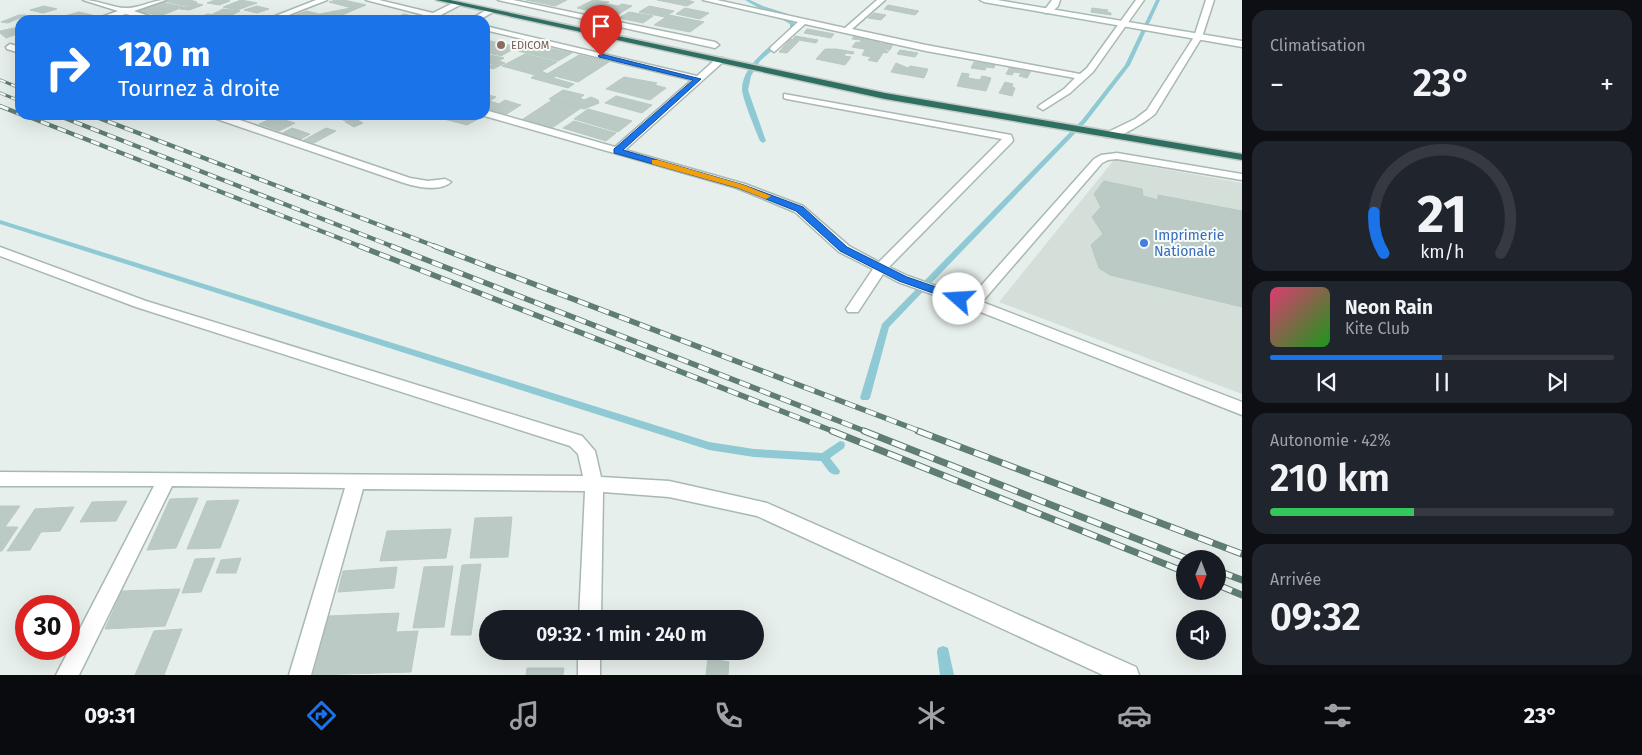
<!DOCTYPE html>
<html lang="fr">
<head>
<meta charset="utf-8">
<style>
	:root { --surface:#171b24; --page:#20242c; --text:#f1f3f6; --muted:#9ea1a6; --line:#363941; --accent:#1a73e8 }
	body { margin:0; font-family:"Fira Sans",sans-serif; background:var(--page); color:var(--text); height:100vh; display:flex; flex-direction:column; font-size:19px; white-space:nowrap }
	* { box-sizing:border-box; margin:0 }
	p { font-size:16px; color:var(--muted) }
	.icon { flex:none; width:28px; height:28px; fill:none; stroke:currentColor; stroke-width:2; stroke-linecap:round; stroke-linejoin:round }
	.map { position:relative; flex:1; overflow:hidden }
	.side { display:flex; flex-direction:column; gap:10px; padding:10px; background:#0d0f14; width:400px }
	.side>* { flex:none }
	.guide { position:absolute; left:15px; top:15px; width:475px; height:105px; border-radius:15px; box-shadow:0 5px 20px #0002; background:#1a73e8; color:#fff; overflow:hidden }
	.needle { width:32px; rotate:181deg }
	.controls { position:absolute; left:1176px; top:550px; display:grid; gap:10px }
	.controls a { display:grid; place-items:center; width:50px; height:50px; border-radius:50%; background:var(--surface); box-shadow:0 5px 20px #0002; font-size:25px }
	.speed { position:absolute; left:15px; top:595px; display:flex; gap:10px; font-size:25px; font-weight:700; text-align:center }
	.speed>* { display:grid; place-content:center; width:65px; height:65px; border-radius:50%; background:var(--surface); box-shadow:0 5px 20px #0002; line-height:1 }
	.speed .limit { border:8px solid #d22; background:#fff; color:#111 }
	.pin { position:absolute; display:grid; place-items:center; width:42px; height:42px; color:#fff; margin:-51px -21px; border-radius:50% 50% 50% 0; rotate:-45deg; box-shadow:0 0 5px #0007 }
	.pin .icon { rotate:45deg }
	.me { position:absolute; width:55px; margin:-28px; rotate:289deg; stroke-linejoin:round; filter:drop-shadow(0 0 4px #0008) }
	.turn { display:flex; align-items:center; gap:18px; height:105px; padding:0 20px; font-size:22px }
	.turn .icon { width:65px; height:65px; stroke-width:2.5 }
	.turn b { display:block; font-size:35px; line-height:42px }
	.big { font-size:38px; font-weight:600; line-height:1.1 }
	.side .widget { flex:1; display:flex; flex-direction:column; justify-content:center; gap:8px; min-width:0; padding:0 18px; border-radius:15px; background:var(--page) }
	.side .dial { align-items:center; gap:0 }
	.dial svg { height:130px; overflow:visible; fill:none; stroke:var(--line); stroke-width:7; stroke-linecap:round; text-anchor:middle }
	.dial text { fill:var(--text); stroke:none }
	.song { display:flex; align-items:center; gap:15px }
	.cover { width:60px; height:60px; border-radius:8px; background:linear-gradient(135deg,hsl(340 70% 55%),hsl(120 70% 35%)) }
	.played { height:5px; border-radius:2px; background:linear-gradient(90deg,var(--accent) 50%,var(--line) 50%) }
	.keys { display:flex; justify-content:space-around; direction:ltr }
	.heat { display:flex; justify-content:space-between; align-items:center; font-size:28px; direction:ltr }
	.charge { height:8px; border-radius:4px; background:linear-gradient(90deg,#34c759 42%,var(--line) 0) }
	.trip { position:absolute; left:479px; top:610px; width:285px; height:50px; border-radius:25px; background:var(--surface); box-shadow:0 5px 20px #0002; font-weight:600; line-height:50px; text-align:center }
	.menu { display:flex; height:80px; justify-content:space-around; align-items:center; background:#090b0e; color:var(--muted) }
	.menu .icon { width:35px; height:35px }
	.menu .current { color:var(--accent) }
	.menu b { font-size:22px; color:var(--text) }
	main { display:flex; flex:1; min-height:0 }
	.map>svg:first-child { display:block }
	.built { fill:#d4dfda }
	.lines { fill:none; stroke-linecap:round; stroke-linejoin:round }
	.stream { fill:#8ec9d4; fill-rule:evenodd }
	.building { fill:#bbcac4; stroke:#b8c9c2 }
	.street-casing { stroke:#a8b8b2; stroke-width:3 }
	.secondary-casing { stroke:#a4bbb3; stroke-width:3 }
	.highway-casing { stroke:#c2cac8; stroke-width:3 }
	.street { fill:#fff; fill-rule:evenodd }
	.secondary { fill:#fff; fill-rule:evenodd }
	.highway { fill:#2f6f62; fill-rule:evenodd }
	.rail-far3-casing { stroke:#5f7d75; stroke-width:3 }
	.rail-far2-casing { stroke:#5f7d75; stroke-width:4.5 }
	.rail-far1-casing { stroke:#5f7d75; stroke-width:5.5 }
	.rail-casing { stroke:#5f7d75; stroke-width:7 }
	.rail-far3 { stroke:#f7fbf9; stroke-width:2; stroke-dasharray:6; stroke-linecap:butt }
	.rail-far2 { stroke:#f7fbf9; stroke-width:3; stroke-dasharray:9; stroke-linecap:butt }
	.rail-far1 { stroke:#f7fbf9; stroke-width:4; stroke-dasharray:11; stroke-linecap:butt }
	.rail { stroke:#f7fbf9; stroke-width:5; stroke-dasharray:15; stroke-linecap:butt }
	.route { fill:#1a73e8; stroke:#114b97 }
	.slow { fill:#f59e0b }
	.education-dot { fill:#8d6e63; stroke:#f7fbf9; stroke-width:2 }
	.shop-dot { fill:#3f7fe0; stroke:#f7fbf9; stroke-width:2 }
	.labels { text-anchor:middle; stroke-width:4; stroke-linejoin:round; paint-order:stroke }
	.far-education-label { font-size:11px; fill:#785e54; stroke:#f7fbf9; text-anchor:start }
	.shop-label { font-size:14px; fill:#366cbe; stroke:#f7fbf9; text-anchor:start }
</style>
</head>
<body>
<main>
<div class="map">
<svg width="1242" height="675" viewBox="0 0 1242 675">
	<rect width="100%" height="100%" fill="#e6efeb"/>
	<path class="built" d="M1114,160L1242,183V394L999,302Z"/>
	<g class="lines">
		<path class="stream" d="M745,0H750L763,6L788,14L787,18L794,23V31L760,61L751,76L748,90L766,141L763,143L760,141C756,131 742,98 742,89C742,65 773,44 790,30V24L783,20L784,16L759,8Z
			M1156,0H1160L1130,65L1086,122L889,327L870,398L868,400H862L860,398L882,324L1082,120L1125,65Z
			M0,220L709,442L754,449L822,453L840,441L844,442L845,445L844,448L830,458L840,471L839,474C830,477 826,467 821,461L754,457L709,450L0,224Z
			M943,646L948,648L954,675H940L937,652L938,648Z"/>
	</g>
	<path class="building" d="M169,0H190L197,2L184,6L165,1Z
		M215,0H226L230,1L219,5L207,3Z
		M241,0L257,3L237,10L223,7Z
		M336,0H344L366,5L356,9L329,2Z
		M526,0H567L555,6Z
		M593,0L609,2L591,11L577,8Z
		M657,0H687L694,2L687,6Z
		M162,2L183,7L160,16L138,11Z
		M195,3L203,5L189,10L180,9Z
		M607,4L618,6L622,4L632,6L617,15L595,10Z
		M888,5L919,11L915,15L884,9Z
		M44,6L57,9L43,13L30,10Z
		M257,6L269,9L257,13L244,10Z
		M649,6L674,11L665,17L639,12Z
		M351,8L356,9L336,18L320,14Z
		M685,8L709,13L700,19L676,14Z
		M1092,8L1108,10L1107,12L1111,13V15L1091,12Z
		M223,9L240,11L230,16L213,14Z
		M307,11L335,18L329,20H304L291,16Z
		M79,12L92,15L77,20L61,17Z
		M629,12L653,16L643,23L619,18Z
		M874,13L886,15L881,20L868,18Z
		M207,14L233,17L227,20H194Z
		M404,14L425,19L391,20Z
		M19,15H26L8,23L1,22Z
		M669,15L704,22L690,32L654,25Z
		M14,28L20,30V33L6,38L0,33V31Z
		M807,29L834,34L831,38L804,33Z
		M855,35L881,40L879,43L885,44L887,41L894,42L890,50L886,49L885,51H889L887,53L852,47L856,42L860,43L861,40L852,39Z
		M795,36L818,40L816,43L793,39Z
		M790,39L799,41L787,53L779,52Z
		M485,40H486L517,47L501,56L485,52Z
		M531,44L572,53L558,61L518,51Z
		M825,49H836L854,52L853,54L846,53L844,56L851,57L845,65L816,59Z
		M865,50L883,53L877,62L868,60L871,57L862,55Z
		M900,50L918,53L915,57L897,54Z
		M485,54L504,58L499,61L505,63L493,69L487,67L493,64L485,62Z
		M525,54L557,62L535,75L502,66Z
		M579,55L609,62L578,82L547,74Z
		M974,62L995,65L994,68L986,67L985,70L971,68Z
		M896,63L908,68L910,66L928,69L924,78L891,72Z
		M1011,65L1032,69L1027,78L1019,76L1021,73L1014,72L1012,75L1006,74Z
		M541,71L555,77L553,78L574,84L568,88L531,78Z
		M962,73L969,74L968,78L980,80L982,76L991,78L986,91L957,86Z
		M624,77L657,83L655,85L666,88L650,100L606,89Z
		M1005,82L1013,84L1012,87L1015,88L1012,96L999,93Z
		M563,90L584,95L580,98L584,100L591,97L598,100L599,103L584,109L549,99Z
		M485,94L496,97L490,101L499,104L505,100L521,105L505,115L485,110Z
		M616,96L652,105L642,113L605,103Z
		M552,100L581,108L549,130L520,121Z
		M588,109L632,121L618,132L574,119Z
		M334,115H354L356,116L345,121Z
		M450,115H466L478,119L467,125L444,119Z
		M275,117L295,123L279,131L259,124Z
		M354,118L363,123L354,127L345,122Z
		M574,121L616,133L606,141L563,128Z
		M292,128L310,134L301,139L283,133Z
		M326,128L336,131L314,143L304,140Z
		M1104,181L1142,189L1143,196L1158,200V195L1242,211V307L1110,275L1099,268L1091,245L1103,234L1092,217L1101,207L1094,194Z
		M198,498L176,548L147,550L170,499Z
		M239,500L220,548L187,549L207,501Z
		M127,501L116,521L80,522L92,502Z
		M0,506H20L5,527H18L2,551H0Z
		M74,507L60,531L41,532L30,550L7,551L35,509Z
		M512,517L508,557L470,558L475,518Z
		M451,529L446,558L380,561L387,531Z
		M215,558L201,592L182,593L195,559Z
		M241,558L236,573H216L221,560Z
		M481,564L471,635H451L462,565Z
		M453,566L444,627L413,628L424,567Z
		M397,567L394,588L338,592L343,571Z
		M180,589L165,626L105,629L122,591Z
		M399,613L396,632L418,631L411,672L313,675L329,616Z
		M182,629L164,675H135L154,631Z
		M708,658L729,662L728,675H706Z
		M527,668H564L563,675H526Z"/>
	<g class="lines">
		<defs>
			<path id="street" d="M83,0C98,0 116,9 127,8C140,8 152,0 166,0L134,11L161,20H148L126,14L105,20H93L118,11Z
				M316,0H327L276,20H265Z
				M366,0H379L433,13L455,2L462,4L441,15L457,20H443Z
				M498,0H513L715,42L719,45L715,48Z
				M703,0H717L845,28L877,0H885L852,29L926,45L1080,74L1087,68L1136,0H1144L1093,72L1070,93L1043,110L1038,107L1040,105L1064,89L1075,78L926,51L805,24L774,52L770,49L771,47L798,22Z
				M1052,0H1060L1058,6L1051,13H1045L1044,11Z
				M1206,0H1214L1202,37L1155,114C1145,122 1119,140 1106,137L1105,135L1106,133L1135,119L1147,110L1194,37Z
				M488,9L495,11L479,20H469Z
				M485,26L697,76L717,58H723V62L625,150L745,184L803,206L849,246L879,262L1002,139L787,99L784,98V94L1011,135L1013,140L1012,142L889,267L908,276L970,298L1094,159L1101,155L1117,153L1242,174V180L1117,159L1108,160L1102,163L982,302L1242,402V415L968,307L898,282L883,274L858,312H848L846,309L873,269L839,252L795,212L737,188L481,115H485V110L615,147L692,80L485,30Z
				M10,44L20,47V53L7,49L6,47Z
				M210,115H225L410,178L428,181L445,179L451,182C440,192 417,187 404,183L211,117Z
				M0,247L146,301L582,436L595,451L601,477L669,481L767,503L1136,667L1139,675H1103L757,516L669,497L603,492L601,619H579L585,491L363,489L311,675H289L345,488L172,486L79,675H56L154,486H0V472L583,476L578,454L570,446L136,307L0,256Z
				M578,651H600V675H578Z"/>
			<path id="secondary" d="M980,0H997L1242,41V47L984,2Z"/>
			<path id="highway" d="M436,0H450L885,93L1242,154V160L885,99Z"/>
		</defs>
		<use href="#street" class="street-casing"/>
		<use href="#secondary" class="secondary-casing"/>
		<use href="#highway" class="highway-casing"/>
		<use href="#street" class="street"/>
		<use href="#secondary" class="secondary"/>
		<use href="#highway" class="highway"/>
		<defs>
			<path id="rail-far3" d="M0,80L20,88
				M0,93L20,101
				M0,106L2,107"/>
			<path id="rail-far2" d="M0,106L20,114
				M24,115L362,247
				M57,115L394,247
				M91,115L437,247"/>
			<path id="rail-far1" d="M359,246L835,432
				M391,246L867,432
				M434,246L922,432"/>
			<path id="rail" d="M832,431L1185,572
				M864,431L1188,559
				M918,431L1242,554
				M1218,571L1242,580
				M1218,585L1242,595"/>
		</defs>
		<use href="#rail-far3" class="rail-far3-casing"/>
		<use href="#rail-far2" class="rail-far2-casing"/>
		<use href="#rail-far1" class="rail-far1-casing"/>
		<use href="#rail" class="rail-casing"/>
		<use href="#rail-far3" class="rail-far3"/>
		<use href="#rail-far2" class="rail-far2"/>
		<use href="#rail-far1" class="rail-far1"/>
		<use href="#rail" class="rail"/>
	</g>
	<path class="route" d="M601,54L701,79L623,150L744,185L803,207L847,247L907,277L962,296L964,299L962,301H955L899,281L840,251L796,211L738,188L614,153V149L693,80L599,57L598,56Z"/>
	<path class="slow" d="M652,160H658L744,185L771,196L766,199L763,198L738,188L652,164Z"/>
	<circle class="education-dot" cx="501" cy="45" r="5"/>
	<circle class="shop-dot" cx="1144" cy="243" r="5"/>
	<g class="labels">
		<g class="far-education-label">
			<text x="511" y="49">EDICOM</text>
		</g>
		<g class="shop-label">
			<text x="1154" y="240">Imprimerie<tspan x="1154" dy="16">Nationale</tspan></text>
		</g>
	</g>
</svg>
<div class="controls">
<a><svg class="needle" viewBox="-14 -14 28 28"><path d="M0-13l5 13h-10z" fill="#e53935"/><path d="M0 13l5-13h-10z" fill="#9ea1a6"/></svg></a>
<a><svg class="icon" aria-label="sound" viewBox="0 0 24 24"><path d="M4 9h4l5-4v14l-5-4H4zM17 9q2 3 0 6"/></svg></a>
</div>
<div class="speed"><div class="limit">30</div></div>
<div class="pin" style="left:601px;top:56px;background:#d93025"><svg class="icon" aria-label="arrive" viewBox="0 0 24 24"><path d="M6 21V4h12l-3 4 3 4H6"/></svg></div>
<svg class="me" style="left:959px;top:299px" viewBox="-20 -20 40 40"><circle r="19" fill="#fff"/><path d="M0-13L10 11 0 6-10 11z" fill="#1a73e8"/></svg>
<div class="trip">09:32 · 1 min · 240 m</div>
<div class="guide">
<div class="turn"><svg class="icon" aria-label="right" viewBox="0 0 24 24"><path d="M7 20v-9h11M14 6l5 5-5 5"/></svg><div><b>120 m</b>Tournez à droite</div></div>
</div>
</div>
<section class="side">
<div class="widget"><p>Climatisation</p>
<div class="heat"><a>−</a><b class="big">23°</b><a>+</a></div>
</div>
<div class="widget dial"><svg viewBox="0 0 100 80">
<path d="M14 69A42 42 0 1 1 86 69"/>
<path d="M14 69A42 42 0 0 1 8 44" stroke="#1a73e8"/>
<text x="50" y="56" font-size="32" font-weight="700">21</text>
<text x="50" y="72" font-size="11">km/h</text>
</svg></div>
<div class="widget">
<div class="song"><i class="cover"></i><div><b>Neon Rain</b><p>Kite Club</p></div></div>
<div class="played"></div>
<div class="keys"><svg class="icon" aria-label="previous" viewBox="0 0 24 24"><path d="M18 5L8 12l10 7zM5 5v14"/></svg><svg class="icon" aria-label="pause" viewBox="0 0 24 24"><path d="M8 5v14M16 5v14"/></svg><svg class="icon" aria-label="next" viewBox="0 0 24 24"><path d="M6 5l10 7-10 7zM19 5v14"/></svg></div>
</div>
<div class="widget"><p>Autonomie · 42%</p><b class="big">210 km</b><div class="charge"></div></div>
<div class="widget"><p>Arrivée</p><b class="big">09:32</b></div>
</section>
</main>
<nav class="menu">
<b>09:31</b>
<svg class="icon current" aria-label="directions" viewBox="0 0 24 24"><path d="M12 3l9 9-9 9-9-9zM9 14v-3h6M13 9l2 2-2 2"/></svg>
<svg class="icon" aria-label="music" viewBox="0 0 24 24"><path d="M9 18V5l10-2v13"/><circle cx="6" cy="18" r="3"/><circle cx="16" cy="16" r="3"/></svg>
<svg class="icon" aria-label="phone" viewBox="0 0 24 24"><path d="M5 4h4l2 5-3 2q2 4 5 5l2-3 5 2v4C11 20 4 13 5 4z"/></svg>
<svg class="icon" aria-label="climate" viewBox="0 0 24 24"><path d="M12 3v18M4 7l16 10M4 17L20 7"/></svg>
<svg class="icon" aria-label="car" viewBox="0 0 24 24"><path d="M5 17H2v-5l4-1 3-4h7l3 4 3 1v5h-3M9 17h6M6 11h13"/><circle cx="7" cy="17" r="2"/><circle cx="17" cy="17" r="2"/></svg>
<svg class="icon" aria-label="filters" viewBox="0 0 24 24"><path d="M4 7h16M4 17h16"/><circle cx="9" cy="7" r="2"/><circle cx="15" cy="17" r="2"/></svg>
<b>23°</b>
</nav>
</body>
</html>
